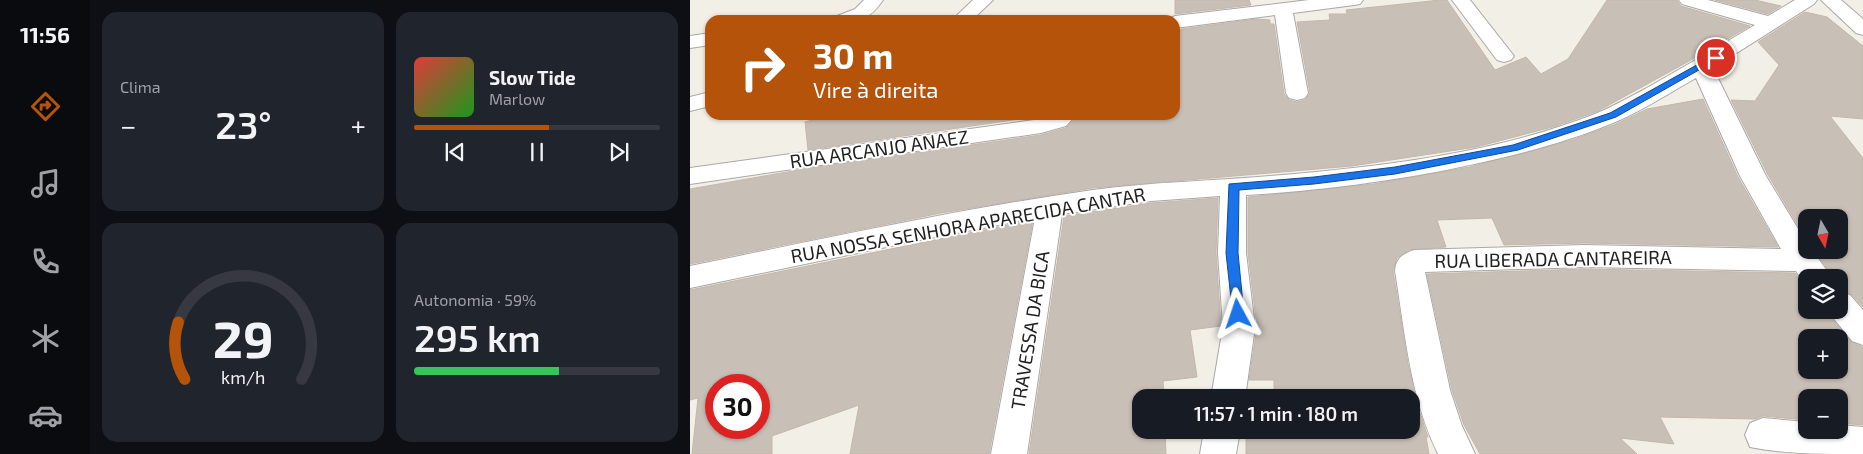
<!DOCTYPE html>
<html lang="pt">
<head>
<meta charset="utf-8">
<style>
	:root { --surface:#171b24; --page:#20242c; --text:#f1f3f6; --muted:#9ea1a6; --line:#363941; --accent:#b45309 }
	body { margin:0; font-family:"Exo 2",sans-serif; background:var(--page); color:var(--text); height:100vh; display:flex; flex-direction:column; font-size:19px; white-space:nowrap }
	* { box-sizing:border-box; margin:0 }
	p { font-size:16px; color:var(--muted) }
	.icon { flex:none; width:28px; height:28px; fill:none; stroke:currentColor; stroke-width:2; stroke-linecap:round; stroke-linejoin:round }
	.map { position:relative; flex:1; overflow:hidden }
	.panel { display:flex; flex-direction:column; gap:12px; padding:12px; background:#0d0f14; width:600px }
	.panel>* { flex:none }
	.guide { position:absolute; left:15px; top:15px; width:475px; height:105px; border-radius:15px; box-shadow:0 1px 4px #0004; background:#b45309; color:#fff; overflow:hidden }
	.needle { width:32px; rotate:171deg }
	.controls { position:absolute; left:1108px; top:209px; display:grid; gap:10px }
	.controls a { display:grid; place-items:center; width:50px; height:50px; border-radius:10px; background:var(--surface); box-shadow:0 1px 4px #0004; font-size:25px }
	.speed { position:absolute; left:15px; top:374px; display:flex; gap:10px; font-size:25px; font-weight:700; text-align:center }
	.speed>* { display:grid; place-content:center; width:65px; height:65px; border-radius:50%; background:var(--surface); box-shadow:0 1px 4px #0004; line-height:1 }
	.speed .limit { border:8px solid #d22; background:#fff; color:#111 }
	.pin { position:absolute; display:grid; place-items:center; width:42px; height:42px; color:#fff; margin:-21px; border:2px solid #fff; border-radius:50%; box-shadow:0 1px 5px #0007 }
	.me { position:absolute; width:55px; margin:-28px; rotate:355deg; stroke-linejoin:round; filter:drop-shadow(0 0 4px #0008) }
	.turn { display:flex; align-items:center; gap:18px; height:105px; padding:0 25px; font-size:22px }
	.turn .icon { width:65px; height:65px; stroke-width:2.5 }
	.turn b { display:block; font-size:35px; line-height:42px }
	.big { font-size:38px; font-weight:600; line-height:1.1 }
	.panel .widget { flex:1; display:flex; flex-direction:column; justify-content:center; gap:8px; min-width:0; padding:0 18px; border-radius:15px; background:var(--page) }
	.panel .dial { align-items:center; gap:0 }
	.dial svg { height:130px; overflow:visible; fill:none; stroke:var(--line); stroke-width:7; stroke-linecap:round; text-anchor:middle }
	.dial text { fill:var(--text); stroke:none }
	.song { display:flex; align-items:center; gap:15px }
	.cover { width:60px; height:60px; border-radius:8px; background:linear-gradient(135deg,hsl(0 70% 55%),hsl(120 70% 35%)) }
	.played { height:5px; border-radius:2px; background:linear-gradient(90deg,var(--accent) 55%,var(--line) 55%) }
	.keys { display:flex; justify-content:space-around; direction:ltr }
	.heat { display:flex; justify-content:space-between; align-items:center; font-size:28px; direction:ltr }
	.charge { height:8px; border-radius:4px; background:linear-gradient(90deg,#34c759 59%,var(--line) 0) }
	.panel .tiles { flex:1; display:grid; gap:12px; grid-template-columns:repeat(2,1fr) }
	.trip { position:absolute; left:442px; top:389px; width:288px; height:50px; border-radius:15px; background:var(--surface); box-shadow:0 1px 4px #0004; font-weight:600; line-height:50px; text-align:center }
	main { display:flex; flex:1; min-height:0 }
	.tab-bar { display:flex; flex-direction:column; width:90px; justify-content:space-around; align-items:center; background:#090b0e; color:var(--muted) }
	.tab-bar .icon { width:35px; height:35px }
	.tab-bar .active { color:var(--accent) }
	.tab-bar b { font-size:22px; color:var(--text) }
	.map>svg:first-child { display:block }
	.building { fill:#c8bfb6; stroke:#c6b7a8; fill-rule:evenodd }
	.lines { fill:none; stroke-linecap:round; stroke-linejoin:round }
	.minor-casing { stroke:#a8a8a8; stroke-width:2 }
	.minor { fill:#fff; fill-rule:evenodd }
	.route { fill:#1a73e8; stroke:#114b97 }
	.labels { text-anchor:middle; stroke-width:4; stroke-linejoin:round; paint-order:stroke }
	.street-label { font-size:19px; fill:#212121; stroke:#fff }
</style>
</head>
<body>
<main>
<nav class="tab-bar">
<b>11:56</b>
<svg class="icon active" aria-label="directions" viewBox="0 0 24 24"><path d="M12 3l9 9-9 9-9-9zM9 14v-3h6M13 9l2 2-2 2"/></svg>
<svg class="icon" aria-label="music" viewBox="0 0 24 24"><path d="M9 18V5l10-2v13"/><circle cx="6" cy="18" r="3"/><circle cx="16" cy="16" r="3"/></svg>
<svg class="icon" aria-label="phone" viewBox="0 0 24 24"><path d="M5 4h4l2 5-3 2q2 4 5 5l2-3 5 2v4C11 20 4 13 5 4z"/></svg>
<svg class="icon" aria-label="climate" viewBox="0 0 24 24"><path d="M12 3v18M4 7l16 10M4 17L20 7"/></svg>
<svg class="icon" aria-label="car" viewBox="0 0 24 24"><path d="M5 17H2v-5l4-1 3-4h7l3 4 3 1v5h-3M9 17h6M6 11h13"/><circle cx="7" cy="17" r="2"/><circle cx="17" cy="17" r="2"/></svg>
</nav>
<section class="panel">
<div class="tiles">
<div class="widget"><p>Clima</p>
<div class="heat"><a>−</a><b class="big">23°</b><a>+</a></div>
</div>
<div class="widget">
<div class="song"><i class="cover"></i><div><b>Slow Tide</b><p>Marlow</p></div></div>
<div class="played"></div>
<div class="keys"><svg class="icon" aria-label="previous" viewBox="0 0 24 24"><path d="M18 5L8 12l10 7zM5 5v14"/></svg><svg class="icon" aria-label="pause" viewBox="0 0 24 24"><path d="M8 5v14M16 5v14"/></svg><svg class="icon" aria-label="next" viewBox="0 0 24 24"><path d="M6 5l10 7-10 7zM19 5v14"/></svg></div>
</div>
<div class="widget dial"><svg viewBox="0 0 100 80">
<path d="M14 69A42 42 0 1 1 86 69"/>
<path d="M14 69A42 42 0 0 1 10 34" stroke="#b45309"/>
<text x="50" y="56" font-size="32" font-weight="700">29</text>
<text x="50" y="72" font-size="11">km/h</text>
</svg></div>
<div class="widget"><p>Autonomia · 59%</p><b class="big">295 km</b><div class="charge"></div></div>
</div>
</section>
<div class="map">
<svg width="1173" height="454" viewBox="0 0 1173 454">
	<rect width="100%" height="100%" fill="#f2efe7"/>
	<path class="building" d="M485,0H559L561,5L485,14Z
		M750,0H757L805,70L836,57L851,74L878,59L917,0H987L991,6L1060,26L992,65L908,111L866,126L786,147L662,166L403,188L251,213L0,264V189L120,168L351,135L376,128L388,115H485V30L566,19L580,20V24H584L594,94L599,100L607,102L615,100L620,93L607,22L640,20L639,14H657L656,10Z
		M1025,0H1065L1091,6L1078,14Z
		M1115,12L1137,17L1173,46V119L1140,116L1173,158V307L1161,294L1149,290V278H1144L1124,250H1149V218H1116V239L1078,175L1041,100L1065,101L1089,65L1068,42Z
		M1013,99L1048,177L1088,247L894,243L814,245L802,218L747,220L756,247L719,250L707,258L703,271L718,364L729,410L738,437H736L739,454H556V430H721V398H584V380H559L567,327L558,253V197L684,184L780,167L882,140L924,125L957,109Z
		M121,115H357L118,150L115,122L122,120Z
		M528,198L526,253L531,326L500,330L507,377L473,381L474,398H451V430H475L476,454H339L374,216L461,203Z
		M343,220L299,454H160L169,405L82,436V454H2L8,398L0,400V290ZM26,385H69V428H26Z
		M894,269L1105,273L1116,288V310H1135L1161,342L1173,347V425L1149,423V398H1116V420L1073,416L1065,419L970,417L984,444L930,438L947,454H790L774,425L762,390L737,274ZM1116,338H1149V370H1116Z"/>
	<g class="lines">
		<defs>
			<path id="minor" d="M174,0H193C178,22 169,20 145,20L147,16L165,9Z
				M283,0H303L282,20H262Z
				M619,0H673L670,4L664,5L603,13L618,93L615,98L607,100L599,98L596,93L585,15L485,28V20H477L485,16Z
				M762,0H780L824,56L821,60L814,62L807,60Z
				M989,0H1018L1078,16L1105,0H1127L1124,4L1023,68L1076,176L1116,242V250H1122L1142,278H1116V286L1106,271L894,267L735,272L760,390L772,426L785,454H748C720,397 715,332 705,271C706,258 713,254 724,250L894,245L1091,249L1050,176L1006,78C979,93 952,111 923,123C887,138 848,149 811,158C727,178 642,190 556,195V253L565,327L555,398H521L533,327L528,253L530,196L461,201L372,214L337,454H301L345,218L230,240L0,288V266C134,239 268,209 403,190C462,182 521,181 580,176C689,167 803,154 905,114C922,107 938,98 955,89C992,68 1028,47 1065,25L992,4Z
				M1131,0H1151L1173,19V35L1166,33Z
				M20,33V45L0,48V36Z
				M20,92V106L0,111V97Z
				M362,115H386L376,126L351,133L0,184V168L351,119Z
				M1149,292L1160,295L1173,310V345L1162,341L1137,310H1149Z
				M1073,418L1116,422V430H1149V425L1173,427V454C1138,454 1093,454 1060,447L1055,435L1060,423Z
				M514,430H550L546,454H510Z"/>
		</defs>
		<use href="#minor" class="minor-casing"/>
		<use href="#minor" class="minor"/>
	</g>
	<path class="route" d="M1023,56L1030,58L926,117L828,150L705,174L624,184L549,190L548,253L554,314L552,317L548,319L543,317L536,253L539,184L624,177L705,167L823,145L920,113Z"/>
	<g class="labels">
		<g class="street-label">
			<text transform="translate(189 149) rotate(-8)" y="7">RUA ARCANJO ANAEZ</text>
			<text transform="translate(278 225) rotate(-10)" y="7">RUA NOSSA SENHORA APARECIDA CANTAR</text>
			<text transform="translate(863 259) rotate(-1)" y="7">RUA LIBERADA CANTAREIRA</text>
			<text transform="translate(340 330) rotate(-81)" y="7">TRAVESSA DA BICA</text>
		</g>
	</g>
</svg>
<div class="controls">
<a><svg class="needle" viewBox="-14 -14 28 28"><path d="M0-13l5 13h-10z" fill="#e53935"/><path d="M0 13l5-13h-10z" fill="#9ea1a6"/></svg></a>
<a><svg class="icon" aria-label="layers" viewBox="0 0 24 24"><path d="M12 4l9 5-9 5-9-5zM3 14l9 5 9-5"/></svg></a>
<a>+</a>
<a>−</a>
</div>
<div class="speed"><div class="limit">30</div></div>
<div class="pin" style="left:1026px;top:58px;background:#d93025"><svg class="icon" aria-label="arrive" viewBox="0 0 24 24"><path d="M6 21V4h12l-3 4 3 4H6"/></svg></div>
<svg class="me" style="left:548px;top:314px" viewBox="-20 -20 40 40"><path d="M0-17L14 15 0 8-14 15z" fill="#1a73e8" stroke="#fff" stroke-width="4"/></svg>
<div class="trip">11:57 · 1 min · 180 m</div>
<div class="guide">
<div class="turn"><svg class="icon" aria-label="right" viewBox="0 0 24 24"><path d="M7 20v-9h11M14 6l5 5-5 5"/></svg><div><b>30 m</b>Vire à direita</div></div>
</div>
</div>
</main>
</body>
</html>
